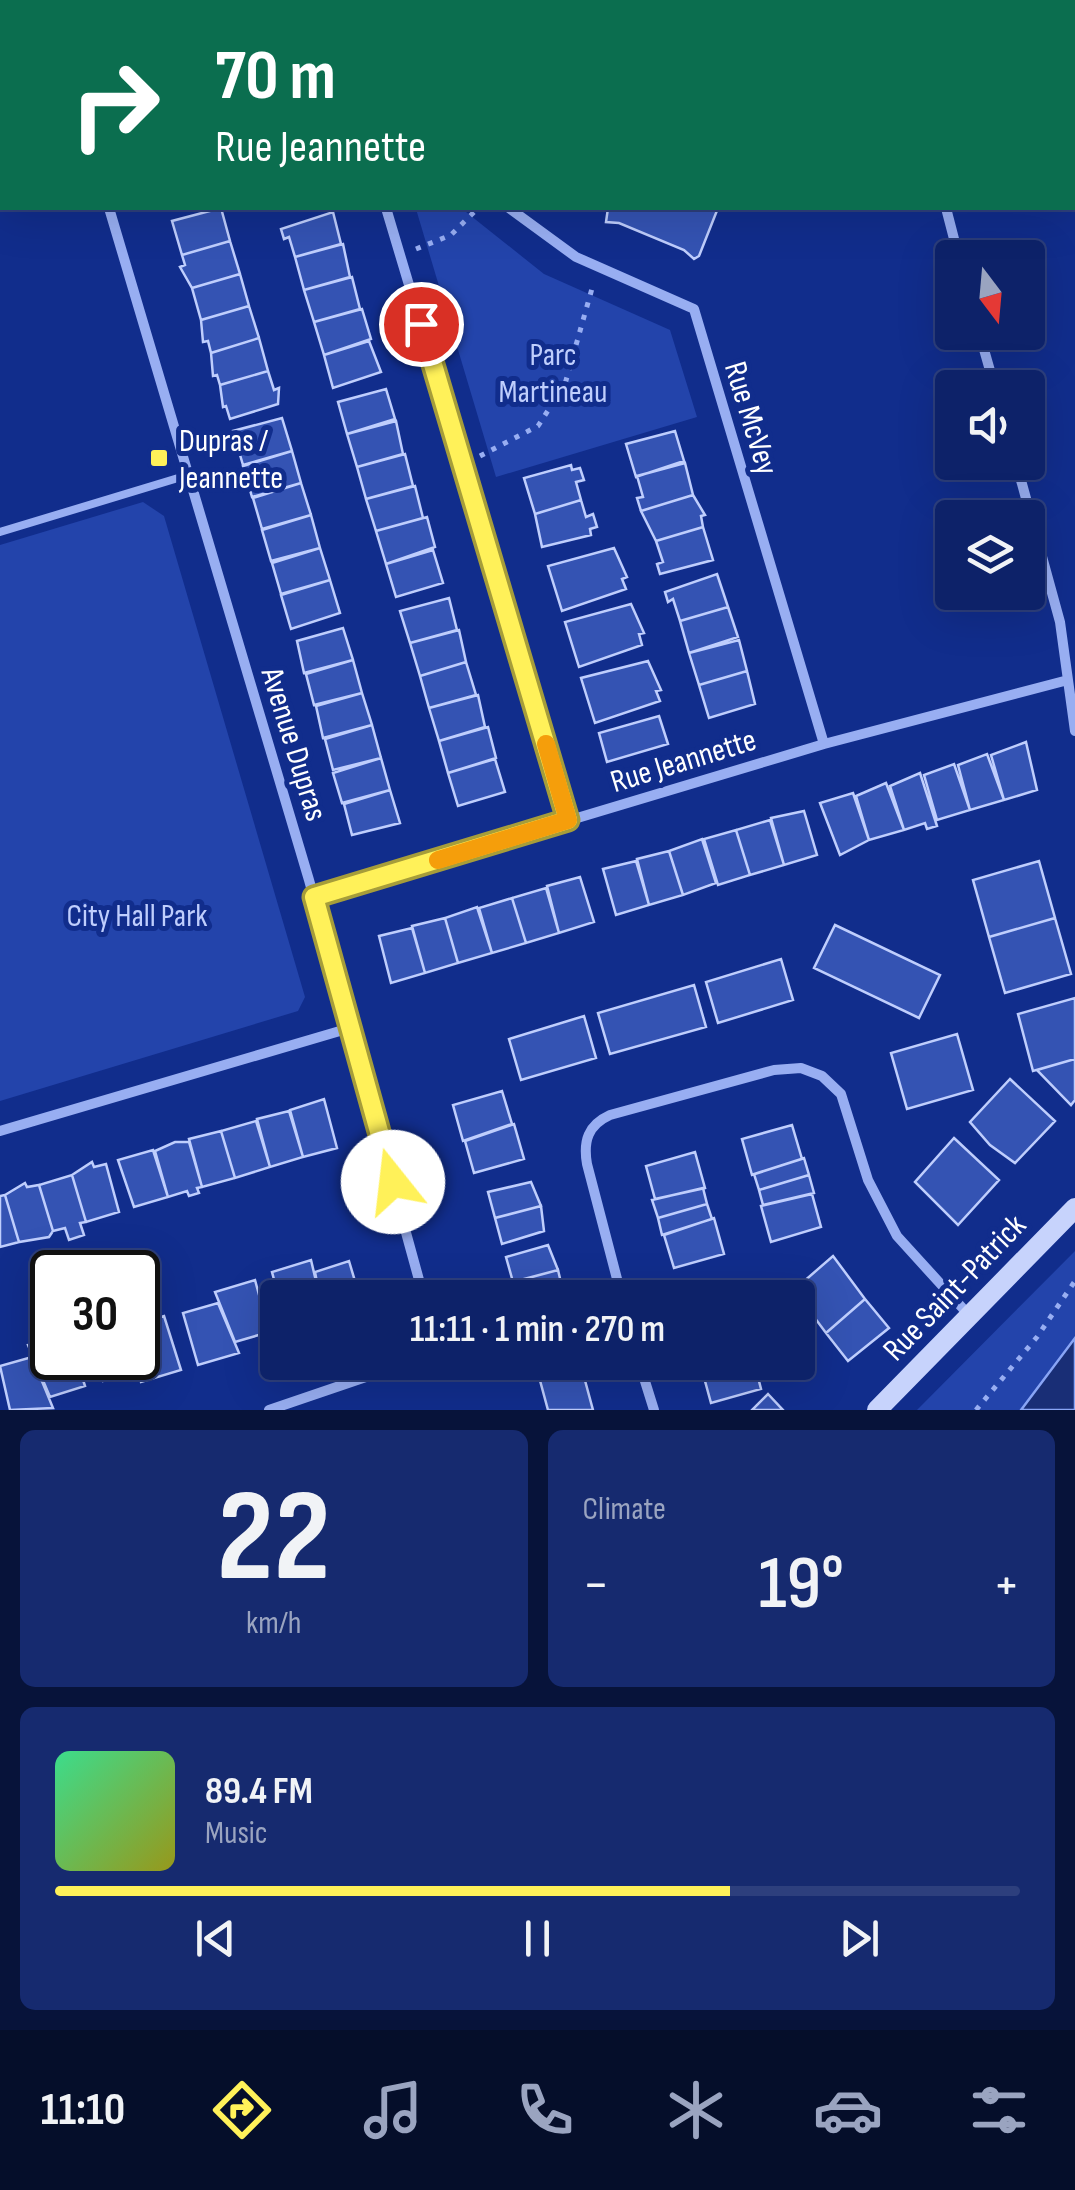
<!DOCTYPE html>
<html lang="en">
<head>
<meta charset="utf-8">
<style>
	:root { --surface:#0d2269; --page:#162a6f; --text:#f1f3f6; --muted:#9aa4c0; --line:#2d3f7d; --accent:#fff159 }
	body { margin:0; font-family:"Sofia Sans Condensed",sans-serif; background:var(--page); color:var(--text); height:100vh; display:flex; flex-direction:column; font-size:38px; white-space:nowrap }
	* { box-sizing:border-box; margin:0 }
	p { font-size:32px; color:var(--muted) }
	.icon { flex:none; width:55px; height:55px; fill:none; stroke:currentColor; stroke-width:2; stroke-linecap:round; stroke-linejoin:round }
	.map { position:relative; height:1410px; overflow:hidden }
	.drawer { display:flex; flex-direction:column; gap:20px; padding:20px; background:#07133a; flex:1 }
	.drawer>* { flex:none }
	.top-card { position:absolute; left:0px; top:0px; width:1075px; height:210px; box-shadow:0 10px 40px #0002,0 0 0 2px var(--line); background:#0b6e4f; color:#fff; overflow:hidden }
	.needle { width:65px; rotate:164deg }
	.buttons { position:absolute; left:935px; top:240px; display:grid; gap:20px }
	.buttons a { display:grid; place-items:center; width:110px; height:110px; border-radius:10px; background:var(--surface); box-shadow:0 10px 40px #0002,0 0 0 2px var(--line); font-size:50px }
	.speed { position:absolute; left:30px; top:1250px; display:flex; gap:20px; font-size:50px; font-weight:700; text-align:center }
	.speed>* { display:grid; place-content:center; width:130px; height:130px; border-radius:50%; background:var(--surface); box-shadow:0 10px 40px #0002,0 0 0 2px var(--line); line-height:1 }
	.speed .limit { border:5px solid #111; border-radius:15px; background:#fff; color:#111 }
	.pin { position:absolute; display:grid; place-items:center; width:85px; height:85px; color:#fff; margin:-42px; border:5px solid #fff; border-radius:50%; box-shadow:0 2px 10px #0007 }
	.me { position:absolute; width:110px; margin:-55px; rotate:344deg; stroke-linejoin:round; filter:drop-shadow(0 0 8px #0008) }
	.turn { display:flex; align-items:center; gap:35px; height:210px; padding:0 50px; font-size:45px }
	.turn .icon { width:130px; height:130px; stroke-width:2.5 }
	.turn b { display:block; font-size:70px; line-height:85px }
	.big { font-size:75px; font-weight:600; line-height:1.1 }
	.drawer .widget { flex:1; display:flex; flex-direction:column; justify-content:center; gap:15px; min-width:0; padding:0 35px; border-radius:15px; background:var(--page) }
	.drawer .dial { align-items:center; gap:0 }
	.dial b { font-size:130px; line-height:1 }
	.song { display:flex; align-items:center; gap:30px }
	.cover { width:120px; height:120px; border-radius:15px; background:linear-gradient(135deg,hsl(150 70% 55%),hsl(60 70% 35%)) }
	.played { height:10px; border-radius:5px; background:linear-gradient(90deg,var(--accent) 70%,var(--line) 70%) }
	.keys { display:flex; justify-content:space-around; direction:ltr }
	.heat { display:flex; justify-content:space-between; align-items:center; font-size:55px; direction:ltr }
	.drawer .tiles { flex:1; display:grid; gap:20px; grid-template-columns:1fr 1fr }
	.widget:last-child { grid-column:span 2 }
	.trip { position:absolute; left:260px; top:1280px; width:555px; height:100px; border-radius:10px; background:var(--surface); box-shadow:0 10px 40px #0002,0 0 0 2px var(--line); font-weight:600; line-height:100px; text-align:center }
	.menu { display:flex; height:160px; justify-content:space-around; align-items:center; background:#050e2a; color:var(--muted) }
	.menu .icon { width:70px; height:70px }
	.menu .active { color:var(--accent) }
	.menu b { font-size:45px; color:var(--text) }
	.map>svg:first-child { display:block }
	.green { fill:#2344ab }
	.water { fill:#192e76; stroke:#89a5f5; stroke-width:2.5 }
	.building { fill:#3453b3; stroke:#bfcefd; stroke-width:2.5 }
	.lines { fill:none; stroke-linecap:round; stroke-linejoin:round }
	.path { stroke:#98aef2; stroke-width:5; stroke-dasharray:5 8; stroke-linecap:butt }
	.lane { stroke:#98aef2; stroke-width:8 }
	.street { stroke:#98aef2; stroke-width:10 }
	.secondary { stroke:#c7d3fc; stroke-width:20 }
	.route-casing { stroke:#a69d3a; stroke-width:25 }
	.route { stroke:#fff159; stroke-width:18 }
	.slow { stroke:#f59e0b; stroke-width:18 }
	.poi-dot { fill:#fff159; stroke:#112d8c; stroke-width:4 }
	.labels { text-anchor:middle; stroke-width:10; stroke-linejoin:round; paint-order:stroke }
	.park-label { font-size:32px; fill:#bfcefd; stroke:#112d8c }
	.street-label { font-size:32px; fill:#fff; stroke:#112d8c }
	.poi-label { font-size:32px; fill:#fff; stroke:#112d8c; text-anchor:start }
</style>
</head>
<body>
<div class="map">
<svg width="1075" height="1410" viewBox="0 0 1075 1410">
	<rect width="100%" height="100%" fill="#112d8c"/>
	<path class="green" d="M461,208L544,274L670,330L697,417L496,477L416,209Z
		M143,502L164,516L305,997L298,1011L0,1101V545Z
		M1075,1251V1410H917Z"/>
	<path class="water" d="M1075,1338V1410H1021Z"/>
	<path class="building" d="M345,0H436L439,2H345Z
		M545,0H658L660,2H548Z
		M221,208L230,241L182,255L172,221Z
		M608,208H718L699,256L694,259L684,250L619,223L606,222Z
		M333,212L341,244L295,257L289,237L284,239L281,229Z
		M230,241L240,274L192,288L180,267L185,265L182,255Z
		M343,244L350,277L304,290L295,257Z
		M240,274L249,306L201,320L192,288Z
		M352,277L360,309L314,322L304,290Z
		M249,306L259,338L211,353L208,341L203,342L201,320Z
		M362,309L371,339L324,355L314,322Z
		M259,338L268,371L220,385L217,375L213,376L211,353Z
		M369,341L381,372L333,388L324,355Z
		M268,371L274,390L279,388L278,404L230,419L226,406L223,407L220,385Z
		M386,389L395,419L347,434L338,402Z
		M282,418L292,451L243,465L233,431Z
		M396,421L403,454L357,467L347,434Z
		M675,431L684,461L636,477L626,444Z
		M292,451L301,483L252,497L243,466Z
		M405,454L413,486L366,499L357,467Z
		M685,463L693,495L641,511L637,498L643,497L637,476Z
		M571,465L572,470L580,468L584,480L576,482L581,500L535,514L524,478Z
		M301,483L311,515L262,529L253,498Z
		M415,486L423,518L376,531L366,499Z
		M693,495L705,515L701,516L703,527L656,541L641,511Z
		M581,500L586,517L593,514L597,527L590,529L591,535L542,547L535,514Z
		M311,515L320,548L271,561L262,530Z
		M427,517L435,547L386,564L376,531Z
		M703,527L713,560L660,574L657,564L663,562L656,541Z
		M320,548L330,580L281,594L272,563Z
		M614,548L627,577L622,579L626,589L562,611L548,566Z
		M433,550L443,583L396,597L386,564Z
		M717,574L728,607L680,621L673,599L668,602L665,592Z
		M330,580L340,613L291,629L281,595Z
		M449,598L457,630L410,643L400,611Z
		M631,604L644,633L639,634L642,645L579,667L565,622Z
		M728,607L738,637L689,653L680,621Z
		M343,628L353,660L304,673L297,641Z
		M459,630L466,662L420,676L410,643Z
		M739,640L747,671L699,685L689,653Z
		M353,660L362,693L314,705L306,674Z
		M648,661L661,690L656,691L660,701L595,723L581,678Z
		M466,662L476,695L429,708L420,676Z
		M747,671L755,704L709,718L699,685Z
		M362,693L372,725L323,738L316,706Z
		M478,695L485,727L439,741L429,708Z
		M659,716L668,744L607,762L599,733Z
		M372,725L381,758L333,770L325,739Z
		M488,727L496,758L448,773L439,741Z
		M1026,742L1037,790L1004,800L991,755Z
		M987,754L1004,800L970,810L958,765Z
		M381,758L390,790L342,803L333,773Z
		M495,759L505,792L458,806L448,773Z
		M954,764L970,810L937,820L924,775Z
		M920,773L937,826L927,829L925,823L904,830L890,786Z
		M886,783L904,830L869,840L856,796Z
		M390,790L400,823L352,835L344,804Z
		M853,793L869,840L840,855L820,803Z
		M804,811L817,855L784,865L771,818Z
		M770,820L784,865L750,875L736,830Z
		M736,830L750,875L718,885L704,839Z
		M702,839L716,883L683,895L669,851Z
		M669,851L683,895L649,905L637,859Z
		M636,861L649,905L616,915L603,869Z
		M1039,861L1055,918L989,937L973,880Z
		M580,877L594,922L559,933L547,886Z
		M546,888L559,933L526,943L512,898Z
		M512,898L526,943L492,953L479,908Z
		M477,907L492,953L458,963L445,918Z
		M445,918L458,963L425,973L412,926Z
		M1055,918L1071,974L1005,993L989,937Z
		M835,925L940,975L919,1018L814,968Z
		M412,928L425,973L391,983L379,936Z
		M781,959L793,1000L718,1023L706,982Z
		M694,985L706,1027L610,1054L598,1013Z
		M1075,998V1059L1033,1071L1018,1014Z
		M584,1016L596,1058L521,1080L509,1039Z
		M957,1034L973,1090L907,1109L891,1053Z
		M1075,1059V1100L1071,1105L1037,1070Z
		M1010,1079L1055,1121L1015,1163L990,1145L970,1122Z
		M502,1091L512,1124L463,1141L453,1105Z
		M324,1099L337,1148L303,1157L290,1110Z
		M289,1111L303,1157L270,1167L257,1119Z
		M256,1121L270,1167L235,1178L221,1131Z
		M514,1124L524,1159L474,1173L465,1141Z
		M792,1125L802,1159L752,1175L742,1139Z
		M221,1131L235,1178L202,1187L189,1139Z
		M954,1138L999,1180L958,1225L915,1182Z
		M175,1142H189L202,1187L197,1188L199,1193L189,1196L187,1191L168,1197L155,1151Z
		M153,1150L168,1197L134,1207L118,1160Z
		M695,1152L705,1188L655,1199L646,1166Z
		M804,1158L809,1175L759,1190L754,1174Z
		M92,1162L94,1167L106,1164L119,1212L86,1222L72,1175Z
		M72,1175L86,1222L80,1223L84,1235L69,1240L65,1228L53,1231L39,1185Z
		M809,1175L814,1193L763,1205L759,1190Z
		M531,1182L541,1206L495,1218L488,1192Z
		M25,1183L27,1187L39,1185L53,1231L49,1237L19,1242L5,1195Z
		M703,1188L707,1204L658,1218L652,1200Z
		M812,1194L821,1227L771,1242L761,1206Z
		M5,1195L19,1242L0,1247V1196Z
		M707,1204L712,1219L662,1235L658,1218Z
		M541,1206L544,1231L502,1244L495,1218Z
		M714,1218L724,1254L674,1268L664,1235Z
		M548,1245L558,1270L513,1282L506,1257Z
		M833,1256L865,1299L826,1333L794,1290Z
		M311,1260L320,1298H279L272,1272Z
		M349,1261L360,1298H320L315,1272Z
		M558,1270L563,1291L559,1297L517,1298L513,1282Z
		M255,1280L269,1332L235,1342L215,1292Z
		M733,1287L736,1298H695Z
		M865,1299L889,1328L848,1361L826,1333Z
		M218,1303L239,1353L198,1365L183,1313Z
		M164,1316L181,1370L141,1382L136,1367L138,1324Z
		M52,1325V1358H76L85,1386L50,1397L28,1345L44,1340L40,1328Z
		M32,1357L53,1408L10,1410L0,1366Z
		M95,1358H136L137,1371L103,1381Z
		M535,1362H580L593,1410H548Z
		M726,1362H754L761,1389L711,1403L702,1370Z
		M768,1394L783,1410H752Z"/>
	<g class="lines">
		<path class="path" d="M932,0V2
			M949,0L955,2
			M1061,0L1063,2
			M1072,21L1075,28
			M1072,61L1075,63
			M416,249L451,235L478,208
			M480,456L538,426L565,384L593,285
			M976,1410L1037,1337L1075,1281"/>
		<path class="lane" d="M0,532L188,475"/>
		<path class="street" d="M46,0L48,2
			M109,208L309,880L424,1298
			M386,208L569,820
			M509,208L576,257L694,309L824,744
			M946,208L959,258
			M979,332L995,388
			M1016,462L1060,622L1075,731
			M314,897L824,744L1068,680
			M0,1131L350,1028
			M622,1298L587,1164C583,1141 588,1125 610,1115L774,1070L801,1068L822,1076L841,1094L868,1180L897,1236L967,1313
			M639,1362L654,1410
			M269,1410L410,1362"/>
		<path class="secondary" d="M810,0L819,2
			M1072,130L1075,132
			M877,1410L1075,1208"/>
	</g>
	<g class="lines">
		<defs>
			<path id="route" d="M393,1182L314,897L568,820L421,324"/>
		</defs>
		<use href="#route" class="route-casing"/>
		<use href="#route" class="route"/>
		<path class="slow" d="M438,860L568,820L546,744"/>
	</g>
	<rect class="poi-dot" x="149" y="448" width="20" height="20" rx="5"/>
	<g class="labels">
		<g class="park-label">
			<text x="553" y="365">Parc<tspan x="553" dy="37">Martineau</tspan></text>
			<text x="137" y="926">City Hall Park</text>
		</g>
		<g class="street-label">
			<text transform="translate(752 418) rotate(73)" y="11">Rue McVey</text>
			<text transform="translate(295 744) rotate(73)" y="11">Avenue Dupras</text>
			<text transform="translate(683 760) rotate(-17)" y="11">Rue Jeannette</text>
			<text transform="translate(954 1287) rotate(-46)" y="11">Rue Saint-Patrick</text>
		</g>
		<g class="poi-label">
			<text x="179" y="451">Dupras /<tspan x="179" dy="37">Jeannette</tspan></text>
		</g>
	</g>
</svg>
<div class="buttons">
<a><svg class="needle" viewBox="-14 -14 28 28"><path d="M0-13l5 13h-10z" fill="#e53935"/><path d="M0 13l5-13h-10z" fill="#9aa4c0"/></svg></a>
<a><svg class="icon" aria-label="sound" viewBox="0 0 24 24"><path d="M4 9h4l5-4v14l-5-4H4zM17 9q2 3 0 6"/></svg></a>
<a><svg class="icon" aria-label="layers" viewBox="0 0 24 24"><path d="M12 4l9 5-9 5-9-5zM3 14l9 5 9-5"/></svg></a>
</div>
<div class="speed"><div class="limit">30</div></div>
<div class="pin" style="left:421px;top:324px;background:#d93025"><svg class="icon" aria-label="arrive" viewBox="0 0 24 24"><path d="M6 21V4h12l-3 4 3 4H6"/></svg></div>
<svg class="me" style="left:393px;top:1182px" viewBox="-20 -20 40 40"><circle r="19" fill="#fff"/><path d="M0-13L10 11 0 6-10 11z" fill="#fff159"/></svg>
<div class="trip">11:11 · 1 min · 270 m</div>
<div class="top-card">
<div class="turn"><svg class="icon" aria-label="right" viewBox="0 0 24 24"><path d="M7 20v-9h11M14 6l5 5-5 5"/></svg><div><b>70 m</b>Rue Jeannette</div></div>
</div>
</div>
<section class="drawer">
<div class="tiles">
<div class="widget dial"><b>22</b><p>km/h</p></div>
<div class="widget"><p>Climate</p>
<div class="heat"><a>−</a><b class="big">19°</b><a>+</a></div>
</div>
<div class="widget">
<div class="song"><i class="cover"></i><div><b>89.4 FM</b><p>Music</p></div></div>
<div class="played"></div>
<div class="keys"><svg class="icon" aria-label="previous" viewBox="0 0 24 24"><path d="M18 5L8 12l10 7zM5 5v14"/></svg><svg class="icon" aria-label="pause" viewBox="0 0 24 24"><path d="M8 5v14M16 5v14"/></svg><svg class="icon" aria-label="next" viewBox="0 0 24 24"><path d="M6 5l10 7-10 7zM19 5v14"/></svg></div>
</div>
</div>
</section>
<nav class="menu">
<b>11:10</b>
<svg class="icon active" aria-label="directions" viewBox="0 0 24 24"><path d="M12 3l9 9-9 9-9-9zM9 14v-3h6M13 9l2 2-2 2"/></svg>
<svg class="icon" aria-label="music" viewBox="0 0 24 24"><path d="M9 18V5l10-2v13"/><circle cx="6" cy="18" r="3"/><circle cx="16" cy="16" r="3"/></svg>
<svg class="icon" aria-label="phone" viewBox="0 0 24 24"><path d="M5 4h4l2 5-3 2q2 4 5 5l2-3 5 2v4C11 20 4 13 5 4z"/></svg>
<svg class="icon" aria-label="climate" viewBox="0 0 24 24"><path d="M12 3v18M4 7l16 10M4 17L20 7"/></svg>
<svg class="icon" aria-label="car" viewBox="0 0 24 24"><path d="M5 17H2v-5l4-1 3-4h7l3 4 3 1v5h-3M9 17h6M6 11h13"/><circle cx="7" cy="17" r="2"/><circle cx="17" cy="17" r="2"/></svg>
<svg class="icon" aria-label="filters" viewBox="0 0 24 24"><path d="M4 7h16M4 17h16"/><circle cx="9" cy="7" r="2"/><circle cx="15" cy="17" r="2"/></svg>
</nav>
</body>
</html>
